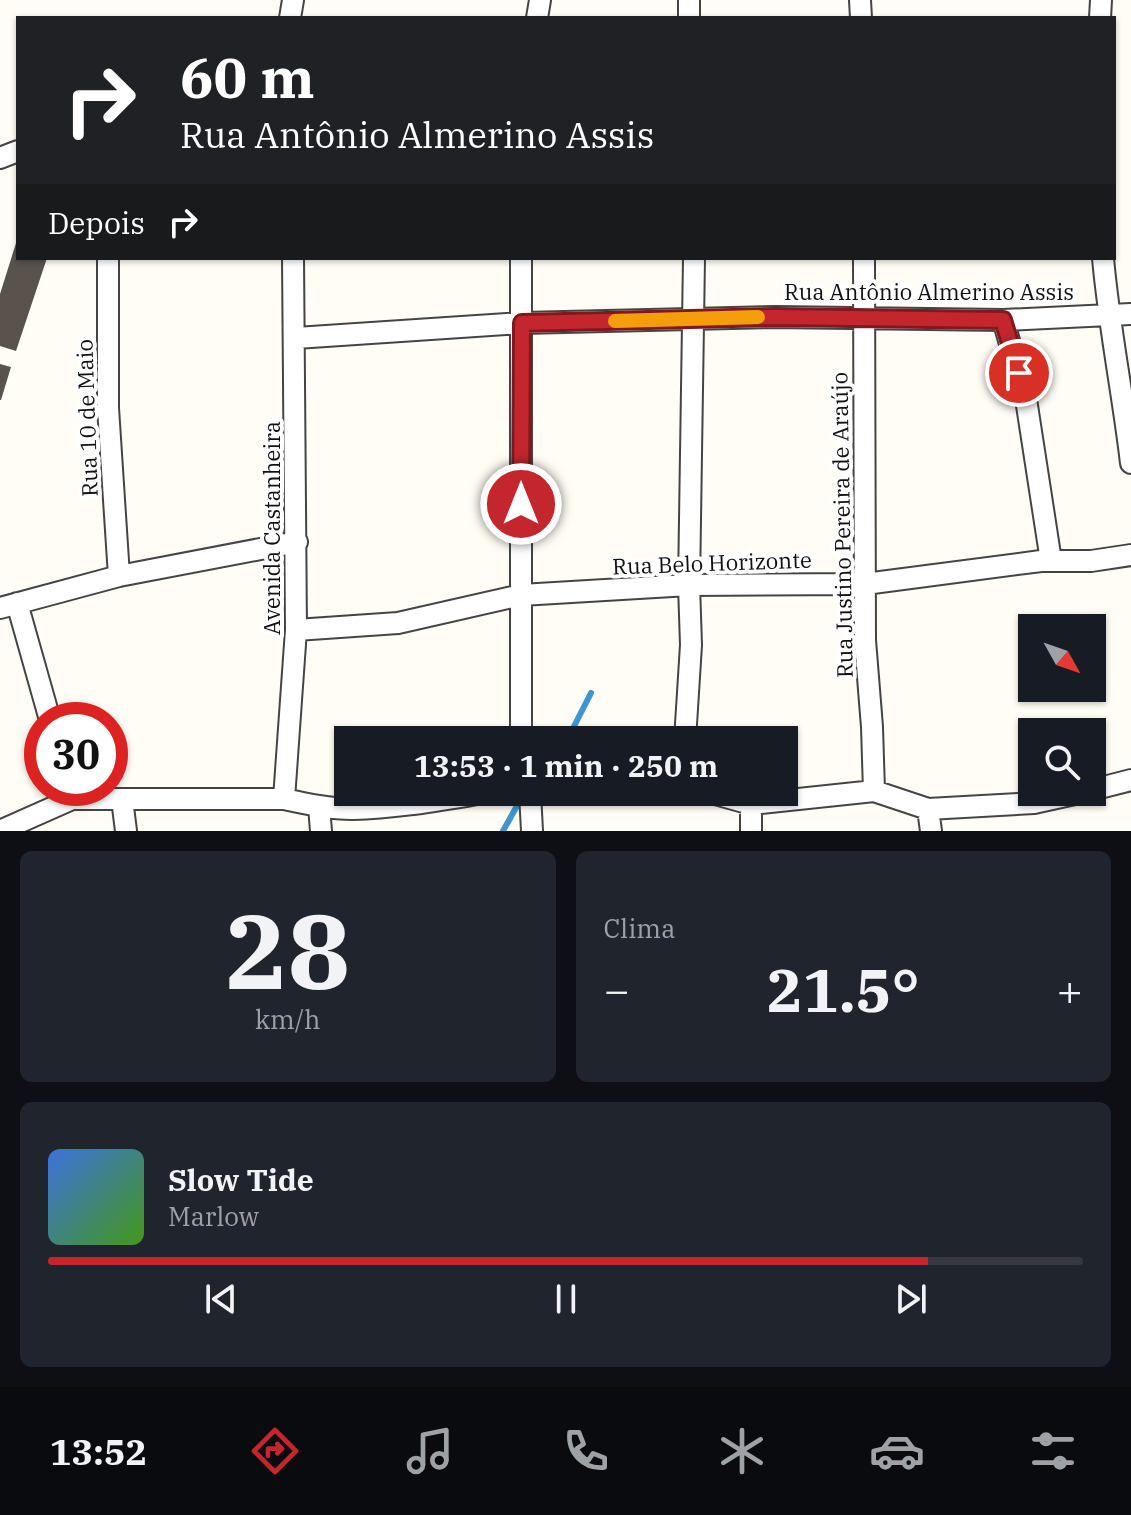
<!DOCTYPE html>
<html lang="pt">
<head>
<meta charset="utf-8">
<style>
	:root { --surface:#171b24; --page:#20242c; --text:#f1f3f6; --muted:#9ea1a6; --line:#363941; --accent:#c4262e }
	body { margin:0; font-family:"IBM Plex Serif",serif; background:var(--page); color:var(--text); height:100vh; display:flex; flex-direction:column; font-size:30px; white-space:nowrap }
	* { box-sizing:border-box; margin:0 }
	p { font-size:26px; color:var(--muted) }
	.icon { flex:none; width:44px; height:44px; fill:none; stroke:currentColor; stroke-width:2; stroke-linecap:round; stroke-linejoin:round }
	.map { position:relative; height:831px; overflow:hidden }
	.details { display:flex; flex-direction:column; gap:20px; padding:20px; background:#0d0f14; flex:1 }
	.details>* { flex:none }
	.hud { position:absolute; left:16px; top:16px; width:1100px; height:244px; border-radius:0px; box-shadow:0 2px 6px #0004; background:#202124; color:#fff; overflow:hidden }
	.needle { width:52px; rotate:130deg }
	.fabs { position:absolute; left:1018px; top:614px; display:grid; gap:16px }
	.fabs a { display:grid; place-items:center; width:88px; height:88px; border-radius:0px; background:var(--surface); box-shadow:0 2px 6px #0004; font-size:40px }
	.speed { position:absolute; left:24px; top:702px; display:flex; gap:16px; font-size:40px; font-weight:700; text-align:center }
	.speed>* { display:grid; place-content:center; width:104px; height:104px; border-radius:50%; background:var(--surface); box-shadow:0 2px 6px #0004; line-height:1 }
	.speed .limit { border:12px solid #d22; background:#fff; color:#111 }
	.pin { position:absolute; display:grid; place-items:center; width:68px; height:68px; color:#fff; margin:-34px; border:4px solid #fff; border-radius:50%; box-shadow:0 2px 8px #0007 }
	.me { position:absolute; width:88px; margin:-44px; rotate:0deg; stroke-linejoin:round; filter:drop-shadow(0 0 6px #0008) }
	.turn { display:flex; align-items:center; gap:28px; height:168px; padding:0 32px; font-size:36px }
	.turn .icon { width:104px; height:104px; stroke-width:2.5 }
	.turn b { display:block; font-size:56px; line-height:68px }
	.then { display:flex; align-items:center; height:76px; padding:0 32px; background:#0003; gap:16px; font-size:30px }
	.big { font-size:60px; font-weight:700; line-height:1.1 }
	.details .widget { flex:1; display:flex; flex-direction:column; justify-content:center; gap:12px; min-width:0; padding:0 28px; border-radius:12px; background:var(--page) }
	.details .dial { align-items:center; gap:0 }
	.dial b { font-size:104px; line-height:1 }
	.song { display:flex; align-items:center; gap:24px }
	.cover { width:96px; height:96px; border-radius:12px; background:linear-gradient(135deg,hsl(220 70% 55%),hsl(100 70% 35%)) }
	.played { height:8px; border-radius:4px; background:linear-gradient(90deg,var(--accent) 85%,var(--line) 85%) }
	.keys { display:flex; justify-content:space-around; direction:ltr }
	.heat { display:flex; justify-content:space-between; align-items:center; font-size:44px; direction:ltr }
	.details .tiles { flex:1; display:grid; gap:20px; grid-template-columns:1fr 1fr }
	.widget:last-child { grid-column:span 2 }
	.trip { position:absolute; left:334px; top:726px; width:464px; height:80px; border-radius:0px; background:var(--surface); box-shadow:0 2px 6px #0004; font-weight:700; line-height:80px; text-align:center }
	.tab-bar { display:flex; height:128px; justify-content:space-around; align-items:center; background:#090b0e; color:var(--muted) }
	.tab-bar .icon { width:56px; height:56px }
	.tab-bar .current { color:var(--accent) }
	.tab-bar b { font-size:36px; color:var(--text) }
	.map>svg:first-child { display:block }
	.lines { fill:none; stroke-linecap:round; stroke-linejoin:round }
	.stream { stroke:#3f96cf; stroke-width:6 }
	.building { fill:#5a524d }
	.minor-casing { stroke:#444; stroke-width:24 }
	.minor { stroke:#fff; stroke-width:20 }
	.route-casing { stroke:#7f191e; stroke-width:20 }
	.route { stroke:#c4262e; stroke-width:14 }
	.slow { stroke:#f59e0b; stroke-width:14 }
	.labels { text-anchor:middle; stroke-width:8; stroke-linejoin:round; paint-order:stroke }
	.street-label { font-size:22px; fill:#111; stroke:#fff }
</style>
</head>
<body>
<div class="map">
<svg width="1131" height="831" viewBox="0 0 1131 831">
	<rect width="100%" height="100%" fill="#fffdf5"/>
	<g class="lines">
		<path class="stream" d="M567,740L591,693
			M503,831L523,795"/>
	</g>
	<path class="building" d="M17,240L18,258H47L16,351L0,346V294Z
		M0,364L11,367L1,400H0Z"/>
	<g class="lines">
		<defs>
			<path id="minor" d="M689,0V18
				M860,0L861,18
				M290,18L293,0
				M537,18L540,0
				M1100,18L1101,0
				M0,158L18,151
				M108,258V408L119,576
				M864,258L865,640L872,727L874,791
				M1103,258C1109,327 1123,394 1131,463
				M1003,320L1026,399L1051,561
				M296,338L522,323L775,317L1003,320L1131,314
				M17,603L50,720
				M0,608L119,576L297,542
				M296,630L398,623L521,595L689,585L865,584L1041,561H1091L1131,555
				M521,740V258
				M685,740L691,645L689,585L694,258
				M1092,790L1131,780
				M528,792H563
				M708,792L751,804L874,791L928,809L1034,803L1084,792
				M530,793L532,831
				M122,799L126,831
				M284,799L296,630L293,258
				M751,804V831
				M319,806L321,831
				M928,809L931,831
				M0,831L72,799H284C307,804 330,809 353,809C399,808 446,799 491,792"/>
		</defs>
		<use href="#minor" class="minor-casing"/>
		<use href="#minor" class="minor"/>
	</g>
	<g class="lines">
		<defs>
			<path id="route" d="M521,504L522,323L775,317L1003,320L1019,373"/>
		</defs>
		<use href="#route" class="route-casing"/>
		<use href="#route" class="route"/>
		<path class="slow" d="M615,321L758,317"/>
	</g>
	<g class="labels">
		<g class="street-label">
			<text x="929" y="300">Rua Antônio Almerino Assis</text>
			<text transform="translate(87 418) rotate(-92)" y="8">Rua 10 de Maio</text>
			<text transform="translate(842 525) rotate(-91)" y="8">Rua Justino Pereira de Araújo</text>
			<text transform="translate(272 528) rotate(-90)" y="8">Avenida Castanheira</text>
			<text transform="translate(712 563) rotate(-2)" y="8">Rua Belo Horizonte</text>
		</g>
	</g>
</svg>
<div class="fabs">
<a><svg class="needle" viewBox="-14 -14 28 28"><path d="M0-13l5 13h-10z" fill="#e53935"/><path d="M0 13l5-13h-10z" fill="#9ea1a6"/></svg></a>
<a><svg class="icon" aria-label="search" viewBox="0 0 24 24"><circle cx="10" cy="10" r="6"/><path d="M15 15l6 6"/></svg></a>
</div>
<div class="speed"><div class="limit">30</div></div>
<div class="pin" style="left:1019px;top:373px;background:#d93025"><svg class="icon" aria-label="arrive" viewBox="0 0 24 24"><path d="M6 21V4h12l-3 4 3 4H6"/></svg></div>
<svg class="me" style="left:521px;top:504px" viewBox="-20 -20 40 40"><circle r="17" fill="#c4262e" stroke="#fff" stroke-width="3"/><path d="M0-11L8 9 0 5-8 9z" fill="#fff"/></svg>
<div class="trip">13:53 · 1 min · 250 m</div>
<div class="hud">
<div class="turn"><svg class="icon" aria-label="right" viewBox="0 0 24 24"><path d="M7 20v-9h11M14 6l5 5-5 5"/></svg><div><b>60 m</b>Rua Antônio Almerino Assis</div></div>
<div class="then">Depois<svg class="icon" aria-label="right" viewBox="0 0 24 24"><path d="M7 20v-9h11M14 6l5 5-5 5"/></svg></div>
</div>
</div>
<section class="details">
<div class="tiles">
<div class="widget dial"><b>28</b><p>km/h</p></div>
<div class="widget"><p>Clima</p>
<div class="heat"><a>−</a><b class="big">21.5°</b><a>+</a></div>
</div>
<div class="widget">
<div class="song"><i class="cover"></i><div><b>Slow Tide</b><p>Marlow</p></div></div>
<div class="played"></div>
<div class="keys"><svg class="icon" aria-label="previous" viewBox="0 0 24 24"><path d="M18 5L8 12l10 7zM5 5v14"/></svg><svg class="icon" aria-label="pause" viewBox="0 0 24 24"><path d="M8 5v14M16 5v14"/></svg><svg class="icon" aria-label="next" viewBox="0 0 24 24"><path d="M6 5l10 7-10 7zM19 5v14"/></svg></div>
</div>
</div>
</section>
<nav class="tab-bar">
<b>13:52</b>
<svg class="icon current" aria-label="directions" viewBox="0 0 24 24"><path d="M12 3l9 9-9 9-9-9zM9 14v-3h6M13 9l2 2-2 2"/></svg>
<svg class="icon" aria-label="music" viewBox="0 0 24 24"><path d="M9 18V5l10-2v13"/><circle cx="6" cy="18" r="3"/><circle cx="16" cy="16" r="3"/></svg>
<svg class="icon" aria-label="phone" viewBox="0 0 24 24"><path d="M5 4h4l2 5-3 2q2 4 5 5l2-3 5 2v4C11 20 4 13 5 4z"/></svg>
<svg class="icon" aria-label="climate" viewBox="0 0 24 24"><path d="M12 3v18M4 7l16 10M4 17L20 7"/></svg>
<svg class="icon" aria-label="car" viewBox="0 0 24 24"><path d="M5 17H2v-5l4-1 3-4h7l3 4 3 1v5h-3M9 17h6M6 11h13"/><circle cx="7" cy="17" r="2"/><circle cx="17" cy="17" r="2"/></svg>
<svg class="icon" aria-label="filters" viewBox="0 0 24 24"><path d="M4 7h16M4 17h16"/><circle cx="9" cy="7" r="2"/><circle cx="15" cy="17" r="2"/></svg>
</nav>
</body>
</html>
